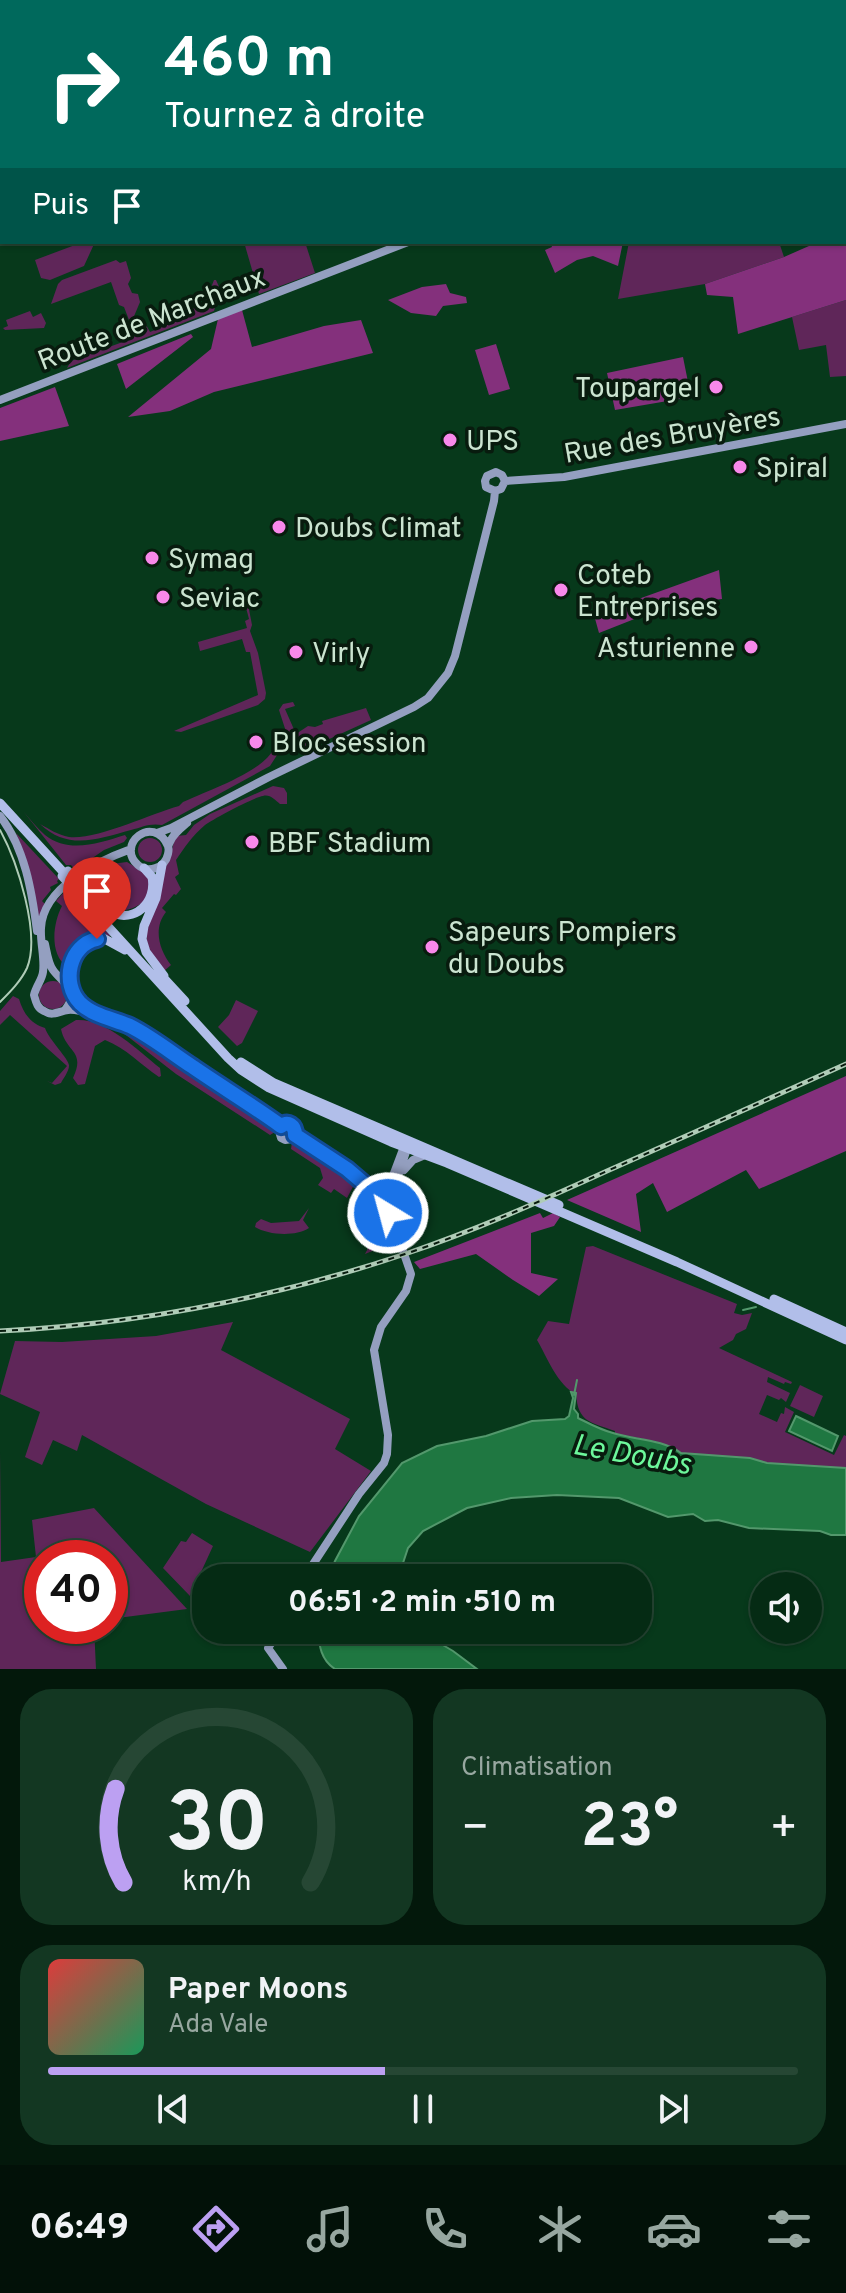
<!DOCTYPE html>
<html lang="fr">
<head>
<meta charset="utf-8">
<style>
	:root { --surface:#052b14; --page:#133722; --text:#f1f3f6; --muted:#97a7a0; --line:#264734; --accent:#bca0f2 }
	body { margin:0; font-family:Overpass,sans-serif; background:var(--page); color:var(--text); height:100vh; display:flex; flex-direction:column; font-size:30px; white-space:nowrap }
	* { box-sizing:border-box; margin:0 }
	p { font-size:26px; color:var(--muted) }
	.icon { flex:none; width:44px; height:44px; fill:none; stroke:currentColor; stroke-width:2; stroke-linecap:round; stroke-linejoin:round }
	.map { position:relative; height:1669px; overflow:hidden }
	.side { display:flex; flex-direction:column; gap:20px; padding:20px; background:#03180b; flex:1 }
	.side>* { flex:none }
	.top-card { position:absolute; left:0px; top:0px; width:846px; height:244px; box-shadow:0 2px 6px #0004,0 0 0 2px var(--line); background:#00695c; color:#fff; overflow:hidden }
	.controls { position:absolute; left:750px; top:1572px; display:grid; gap:16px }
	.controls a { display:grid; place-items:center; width:72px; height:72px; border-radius:50%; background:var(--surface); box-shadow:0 2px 6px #0004,0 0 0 2px var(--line); font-size:40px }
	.speed { position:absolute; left:24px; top:1540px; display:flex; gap:16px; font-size:40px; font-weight:700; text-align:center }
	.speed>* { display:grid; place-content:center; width:104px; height:104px; border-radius:50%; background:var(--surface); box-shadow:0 2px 6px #0004,0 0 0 2px var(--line); line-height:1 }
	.speed .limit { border:12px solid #d22; background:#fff; color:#111 }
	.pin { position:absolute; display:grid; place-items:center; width:68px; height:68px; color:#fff; margin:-82px -34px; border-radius:50% 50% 50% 0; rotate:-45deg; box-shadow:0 0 8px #0007 }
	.pin .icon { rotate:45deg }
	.me { position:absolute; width:88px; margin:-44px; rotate:323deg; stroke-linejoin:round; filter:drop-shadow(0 0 6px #0008) }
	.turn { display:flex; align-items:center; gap:28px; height:168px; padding:0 32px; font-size:36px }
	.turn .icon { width:104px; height:104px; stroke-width:2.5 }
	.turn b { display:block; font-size:56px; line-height:68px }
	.then { display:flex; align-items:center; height:76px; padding:0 32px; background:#0003; gap:16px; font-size:30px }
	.big { font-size:60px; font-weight:700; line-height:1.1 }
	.side .card { flex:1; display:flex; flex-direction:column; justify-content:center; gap:12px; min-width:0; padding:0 28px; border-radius:32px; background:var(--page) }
	.side .dial { align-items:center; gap:0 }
	.dial svg { height:208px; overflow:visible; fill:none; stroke:var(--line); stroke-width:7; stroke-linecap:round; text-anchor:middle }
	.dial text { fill:var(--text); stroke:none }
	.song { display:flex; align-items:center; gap:24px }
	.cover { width:96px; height:96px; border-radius:12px; background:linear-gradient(135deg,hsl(0 70% 55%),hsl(150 70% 35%)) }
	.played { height:8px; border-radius:4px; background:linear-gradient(90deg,var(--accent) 45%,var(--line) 45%) }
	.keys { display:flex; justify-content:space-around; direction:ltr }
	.heat { display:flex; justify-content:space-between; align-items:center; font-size:44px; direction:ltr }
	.side .tiles { flex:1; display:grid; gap:20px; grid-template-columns:1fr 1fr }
	.card:last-child { grid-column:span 2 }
	.trip { position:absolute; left:192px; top:1564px; width:460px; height:80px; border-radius:32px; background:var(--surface); box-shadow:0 2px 6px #0004,0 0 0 2px var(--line); font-weight:700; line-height:80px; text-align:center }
	.dock { display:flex; height:128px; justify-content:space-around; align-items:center; background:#021108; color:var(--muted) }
	.dock .icon { width:56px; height:56px }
	.dock .active { color:var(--accent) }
	.dock b { font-size:36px; color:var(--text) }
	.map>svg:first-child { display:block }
	.green { fill:#5f2659 }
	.forest { fill:#84307c }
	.water { fill:#1f7741; stroke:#53986c; stroke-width:2 }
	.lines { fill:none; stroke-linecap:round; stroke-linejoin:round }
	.stream { stroke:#53986c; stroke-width:2 }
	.secondary { stroke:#949fc0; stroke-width:8 }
	.primary { stroke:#b1bee9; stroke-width:9 }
	.tram { stroke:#afccb7; stroke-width:2 }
	.rail-casing { stroke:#afccb7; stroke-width:5 }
	.rail { stroke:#081b0e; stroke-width:2; stroke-dasharray:6; stroke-linecap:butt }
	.primary-bridge { stroke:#b1bee9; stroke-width:9 }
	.route-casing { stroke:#114b97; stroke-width:20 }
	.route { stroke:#1a73e8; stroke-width:14 }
	.poi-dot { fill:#f888ea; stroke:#081b0e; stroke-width:3 }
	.labels { text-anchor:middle; stroke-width:7; stroke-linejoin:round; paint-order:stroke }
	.street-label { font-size:28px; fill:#cbe4d0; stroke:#081b0e }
	.poi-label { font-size:28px; fill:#cbe4d0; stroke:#081b0e; text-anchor:start }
	.water-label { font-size:30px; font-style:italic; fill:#6df89b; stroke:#081b0e }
</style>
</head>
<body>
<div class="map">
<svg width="846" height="1669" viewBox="0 0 846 1669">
	<rect width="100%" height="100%" fill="#07391b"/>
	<path class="green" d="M83,242H95L84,266L50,280L41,278L35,260Z
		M244,242H305L315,273L259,294Z
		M629,242H779L784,257L705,284L618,299Z
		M116,260L120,263L126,261L131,278L128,284L132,293L138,294L140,302L132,321L129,320L124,307L119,305L111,282L51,304L58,284L62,280Z
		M214,280H216L220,289L214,311L67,368L71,361L120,343L142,326L146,325L150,332L181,319L184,312L205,303Z
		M846,300V376L830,377L826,345L799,350L792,317Z
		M30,311L33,317L41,313L46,323L44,328L5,330L3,328L8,326L6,320Z
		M247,599L252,625L250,631L258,653L266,693L265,699L258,705L181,732L174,731L258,695L250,652H246L242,639L200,651L198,642L247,628L245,621L249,619L244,600Z
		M293,702L295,706L285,709L296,734L308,726L315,727L323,724L322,721L366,708L371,720L303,751L289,741L279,710L283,704Z
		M278,733L279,752L270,766L162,825C149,823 143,827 131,830C98,839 68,851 40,824C49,829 58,835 69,837C97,840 150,814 179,806L183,802C204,792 268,770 274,747C275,743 275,738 275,734Z
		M273,786L284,788L287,793V804H280C275,800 270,794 263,796C254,797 213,819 205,825C193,835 184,848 176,860L179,874L175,877L181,889L176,895L174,894L162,908L166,912C153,928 159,950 171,965L164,971C155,959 147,950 146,935L164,869C173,857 170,848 177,836L186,835L194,825L210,814Z
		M23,811C30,819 37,828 45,835C69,854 99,843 125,835L127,838L124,842L104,850L75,870L71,865H66Z
		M16,833L59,879L57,881L58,883L50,887L51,890L42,901L45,904L38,920L24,854Z
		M138 850a12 12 0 1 1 24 0a12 12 0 1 1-24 0Z
		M127,862L145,873L151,883L147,900C113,923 104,905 81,881L82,878L111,864Z
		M68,890L111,936C83,932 80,946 67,967C49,954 53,923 62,906L56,901L65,891Z
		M39 995a14 14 0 1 1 28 0a14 14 0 1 1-28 0Z
		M13,996L19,999C23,1013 31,1024 45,1028C49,1040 70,1060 69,1066C69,1071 63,1079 61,1083L55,1085L47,1081L52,1083L67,1066L10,1015L0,1025V1011Z
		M236,1000L258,1011L242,1043L237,1046L218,1027L229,1015Z
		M76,1020C105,1018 138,1050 160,1068L161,1076L159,1077C141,1065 126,1048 105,1040L95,1046L85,1084L78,1085L73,1078C86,1050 66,1053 61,1029Z
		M121,1028L134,1032L270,1123L275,1132L270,1135L176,1074L122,1032Z
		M292,1142L300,1144L299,1147L355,1183L347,1198L334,1189L331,1193L318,1185L323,1178L320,1168L291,1149Z
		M309,1208L303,1220L309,1228C295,1237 268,1235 255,1227L256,1223L261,1219L271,1223L299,1221Z
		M392,1224L397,1241L365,1254L375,1235H380L381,1233L379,1227Z
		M593,1246L737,1304L734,1313L742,1315L752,1313L746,1329L736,1334L733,1340L719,1348L792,1382L791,1384L785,1382L784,1384L768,1377L767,1382L790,1393L786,1402L781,1398L779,1400L767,1395L759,1414L777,1422L781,1413L784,1414L785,1407L794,1412L785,1432L834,1455L844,1435L846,1436V1468L767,1463L750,1459L681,1453C663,1440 635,1438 615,1434V1431C591,1422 578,1423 576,1394C558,1386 547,1357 537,1340L548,1321L569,1324L586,1247Z
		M233,1322L221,1350L350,1419L335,1449L371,1471L310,1552L206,1504L82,1435L77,1451L53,1440L42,1465L25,1457L40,1412L0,1394L15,1341L62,1342L156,1336Z
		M800,1385L823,1396L814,1417L790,1406Z
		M0,1452L1,1562L36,1557L32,1520L94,1508L187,1609L110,1619V1558H42V1626H94L96,1669H0Z
		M192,1533L213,1546L190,1596L163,1568L181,1541L186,1542Z"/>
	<path class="forest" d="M402,0H837L827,2H418Z
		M844,230H846V300L738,334L733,297L707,295L705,284L784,257L818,242H844Z
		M550,242H623L618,266L593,256L577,260L555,273L545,250L552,247Z
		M446,284L450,293L466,297L467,303L443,306L436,316L411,313L388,300L422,287Z
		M242,310L252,347L324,326L361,320L373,353L214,392L170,411L128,417L211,349L218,319Z
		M191,334L193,337L126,389L117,364Z
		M496,344L510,389L489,395L475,350Z
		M683,357L691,397L615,410L607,373Z
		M55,387L69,426L0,441V408Z
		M719,570L722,599L670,605L599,633L594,615Z
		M846,1076V1151L759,1189L746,1170L667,1212L653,1183L636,1194L641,1232L567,1200Z
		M540,1213L543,1218L553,1213L560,1217L554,1226L531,1233V1273L558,1279L539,1296L513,1280L476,1254L420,1269L414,1262Z"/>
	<path class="water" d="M571,1392L576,1393L574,1409L578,1414V1418C590,1424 601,1430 613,1433C635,1440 662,1439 681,1453L750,1458L767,1463L846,1468V1535H831L820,1531L749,1528L718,1520L705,1521L693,1514L668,1517L619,1498L557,1495L511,1498L467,1508L423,1531L408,1548L398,1578H328L335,1561L359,1516L402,1463L437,1446L486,1436L532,1421L565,1419L569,1416L573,1398Z
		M796,1416L838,1436L832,1451L789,1431Z
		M318,1630H417L453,1651L477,1669H335C321,1660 319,1646 318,1630Z"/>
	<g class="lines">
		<path class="stream" d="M743,1310L756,1307
			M574,1395L577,1380"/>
		<path class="secondary" d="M844,71H846
			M0,400L408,242
			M505,481L564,477L846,424
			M495,491L486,487L485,481L487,476L496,472L502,475L505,481
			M0,816C25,848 32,892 37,931
			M157,833L171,828L269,777L414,707L428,698L448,673L455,656L494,501L495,491L501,489L505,481
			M168,846C153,813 115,845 138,865C148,874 165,868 168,854C170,845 166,850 170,842C173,834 181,828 187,823
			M131,849C98,861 43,887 41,928C40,942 45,958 43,972C42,980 36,986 34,995C36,1002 37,1008 44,1011C53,1017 59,1011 68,1010C85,1008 126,1027 143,1034
			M45,944C47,953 48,963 53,970C64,985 81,989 65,1010
			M71,992L77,1000L89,1010
			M138,1032L281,1126
			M295,1135L292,1139L285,1140L281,1138L279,1131L283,1125H291L295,1129V1135L347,1169L381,1198L390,1200
			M404,1170L413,1160L425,1155
			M385,1197L405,1144
			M391,1211L393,1206L390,1200L408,1146
			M304,1578L359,1494L384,1463L387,1454L388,1435L374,1350L381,1327L406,1291L411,1274L393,1222L376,1210V1202L381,1198
			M278,1630L275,1638L268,1648L283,1669"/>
		<path class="primary" d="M0,803L65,874
			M162,865L156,898L144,926L142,939L146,952L164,976
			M77,882C87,892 97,906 110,912C135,924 157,902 152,877L144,868
			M72,887L228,1058L241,1070L269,1088L391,1142L447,1163L677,1262L846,1340
			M160,974L185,1001
			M69,986C70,960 76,942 103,938L125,950
			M241,1062L274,1083L559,1205
			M774,1299L846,1332"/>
		<path class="tram" d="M0,830C17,861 41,934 27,968C21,981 10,992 0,1002"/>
		<defs>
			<path id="rail" d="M0,1331C138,1324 274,1298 405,1254C474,1231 541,1201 607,1171C687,1136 766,1100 846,1064"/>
		</defs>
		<use href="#rail" class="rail-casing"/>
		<use href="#rail" class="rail"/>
		<path class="primary-bridge" d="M68,871L77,882
			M62,876L72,887"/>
	</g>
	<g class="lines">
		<defs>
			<path id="route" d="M97,939C69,945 61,983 80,1003C93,1016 114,1019 130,1026C152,1037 173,1054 193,1067C222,1087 252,1105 281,1126C288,1121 295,1125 295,1135L347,1169L381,1198H388L393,1206L388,1213"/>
		</defs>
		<use href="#route" class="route-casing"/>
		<use href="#route" class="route"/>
	</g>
	<g class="poi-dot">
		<circle cx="716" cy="387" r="8"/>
		<circle cx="450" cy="440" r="8"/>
		<circle cx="740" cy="467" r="8"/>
		<circle cx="279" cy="527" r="8"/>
		<circle cx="152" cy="558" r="8"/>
		<circle cx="561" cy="590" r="8"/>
		<circle cx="163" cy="597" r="8"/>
		<circle cx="751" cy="647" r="8"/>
		<circle cx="296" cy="652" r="8"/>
		<circle cx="256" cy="742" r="8"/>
		<circle cx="252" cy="842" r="8"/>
		<circle cx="432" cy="947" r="8"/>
	</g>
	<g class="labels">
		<g class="street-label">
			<text transform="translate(151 318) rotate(-21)" y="10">Route de Marchaux</text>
			<text transform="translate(672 434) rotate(-10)" y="10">Rue des Bruyères</text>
		</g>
		<g class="poi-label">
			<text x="700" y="397" text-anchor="end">Toupargel</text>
			<text x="466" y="450">UPS</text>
			<text x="756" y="477">Spiral</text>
			<text x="295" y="537">Doubs Climat</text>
			<text x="168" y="568">Symag</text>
			<text x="577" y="584">Coteb<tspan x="577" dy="32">Entreprises</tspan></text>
			<text x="179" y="607">Seviac</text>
			<text x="735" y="657" text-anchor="end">Asturienne</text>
			<text x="312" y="662">Virly</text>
			<text x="272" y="752">Bloc session</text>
			<text x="268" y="852">BBF Stadium</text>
			<text x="448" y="941">Sapeurs Pompiers<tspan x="448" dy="32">du Doubs</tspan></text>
		</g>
		<g class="water-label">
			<text transform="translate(632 1454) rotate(10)" y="10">Le Doubs</text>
		</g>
	</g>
</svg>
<div class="controls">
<a><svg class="icon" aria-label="sound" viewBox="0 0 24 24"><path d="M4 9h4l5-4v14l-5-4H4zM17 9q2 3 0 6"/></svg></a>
</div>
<div class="speed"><div class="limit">40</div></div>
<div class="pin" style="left:97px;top:939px;background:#d93025"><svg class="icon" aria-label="arrive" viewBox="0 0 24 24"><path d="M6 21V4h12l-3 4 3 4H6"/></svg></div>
<svg class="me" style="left:388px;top:1213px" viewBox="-20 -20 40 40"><circle r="17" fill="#1a73e8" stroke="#fff" stroke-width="3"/><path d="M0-11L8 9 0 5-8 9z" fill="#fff"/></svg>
<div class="trip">06:51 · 2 min · 510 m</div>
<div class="top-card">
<div class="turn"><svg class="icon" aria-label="right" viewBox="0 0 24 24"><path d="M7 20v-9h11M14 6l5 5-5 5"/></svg><div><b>460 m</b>Tournez à droite</div></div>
<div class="then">Puis<svg class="icon" aria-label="arrive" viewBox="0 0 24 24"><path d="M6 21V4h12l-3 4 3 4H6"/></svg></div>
</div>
</div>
<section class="side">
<div class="tiles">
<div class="card dial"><svg viewBox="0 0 100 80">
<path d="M14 69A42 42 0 1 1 86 69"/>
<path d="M14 69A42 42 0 0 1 11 33" stroke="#bca0f2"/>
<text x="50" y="56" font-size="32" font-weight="700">30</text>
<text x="50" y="72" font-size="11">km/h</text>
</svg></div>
<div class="card"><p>Climatisation</p>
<div class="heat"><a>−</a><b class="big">23°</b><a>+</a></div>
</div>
<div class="card">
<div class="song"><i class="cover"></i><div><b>Paper Moons</b><p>Ada Vale</p></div></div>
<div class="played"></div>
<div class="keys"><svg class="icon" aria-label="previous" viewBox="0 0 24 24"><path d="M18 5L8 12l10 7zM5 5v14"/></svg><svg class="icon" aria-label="pause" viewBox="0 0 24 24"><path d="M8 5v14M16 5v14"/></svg><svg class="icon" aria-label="next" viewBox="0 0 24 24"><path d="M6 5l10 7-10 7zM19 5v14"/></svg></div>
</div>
</div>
</section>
<nav class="dock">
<b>06:49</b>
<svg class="icon active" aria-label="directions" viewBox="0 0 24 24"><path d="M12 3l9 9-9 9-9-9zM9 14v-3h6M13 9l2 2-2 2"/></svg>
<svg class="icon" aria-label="music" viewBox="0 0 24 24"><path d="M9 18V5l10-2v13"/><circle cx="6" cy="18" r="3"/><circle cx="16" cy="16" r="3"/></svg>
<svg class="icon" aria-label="phone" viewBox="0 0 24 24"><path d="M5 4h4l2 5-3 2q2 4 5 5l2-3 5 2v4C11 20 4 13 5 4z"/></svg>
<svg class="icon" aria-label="climate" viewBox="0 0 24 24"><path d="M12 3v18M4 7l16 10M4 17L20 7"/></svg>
<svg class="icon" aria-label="car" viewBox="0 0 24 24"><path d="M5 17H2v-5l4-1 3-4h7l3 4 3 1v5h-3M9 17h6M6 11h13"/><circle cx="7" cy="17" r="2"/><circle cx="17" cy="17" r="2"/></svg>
<svg class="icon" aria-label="filters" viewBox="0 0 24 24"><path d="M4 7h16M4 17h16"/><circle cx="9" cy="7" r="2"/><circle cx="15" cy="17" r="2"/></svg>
</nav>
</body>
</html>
